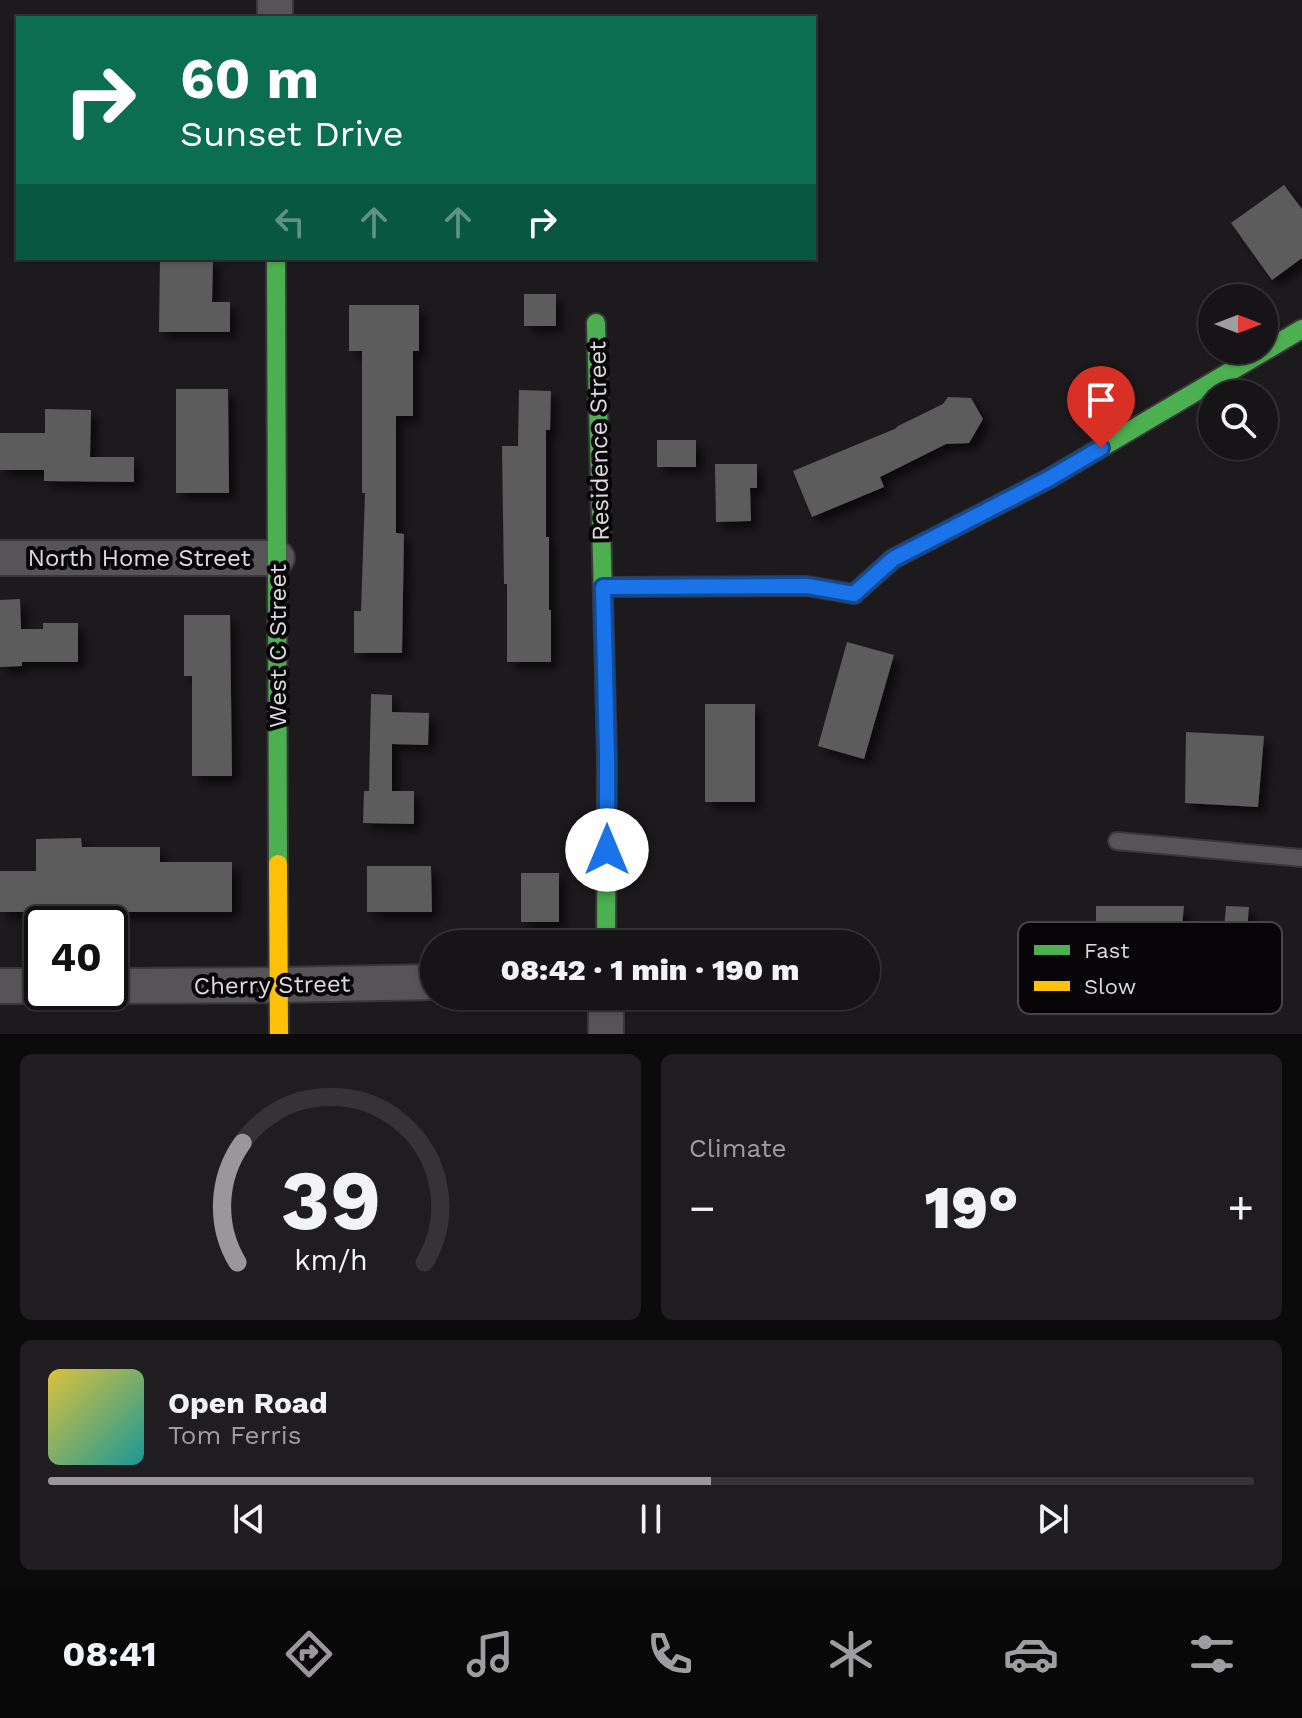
<!DOCTYPE html>
<html lang="en">
<head>
<meta charset="utf-8">
<style>
	:root { --surface:#161416; --page:#1f1d1f; --text:#f1f3f6; --muted:#9e9ea1; --line:#353335; --accent:#9a979a }
	body { margin:0; font-family:"Work Sans",sans-serif; background:var(--page); color:var(--text); height:100vh; display:flex; flex-direction:column; font-size:30px; white-space:nowrap }
	* { box-sizing:border-box; margin:0 }
	p { font-size:26px; color:var(--muted) }
	.icon { flex:none; width:44px; height:44px; fill:none; stroke:currentColor; stroke-width:2; stroke-linecap:round; stroke-linejoin:round }
	.map { position:relative; height:1034px; overflow:hidden }
	.details { display:flex; flex-direction:column; gap:20px; padding:20px; background:#0c0b0c; flex:1 }
	.details>* { flex:none }
	.top-card { position:absolute; left:16px; top:16px; width:800px; height:244px; border-radius:0px; box-shadow:0 2px 6px #0004,0 0 0 2px var(--line); background:#0b6e4f; color:#fff; overflow:hidden }
	.needle { width:52px; rotate:90deg }
	.tools { position:absolute; left:1198px; top:284px; display:grid; gap:16px }
	.tools a { display:grid; place-items:center; width:80px; height:80px; border-radius:50%; background:var(--surface); box-shadow:0 2px 6px #0004,0 0 0 2px var(--line); font-size:40px }
	.speed { position:absolute; left:24px; top:906px; display:flex; gap:16px; font-size:40px; font-weight:700; text-align:center }
	.speed>* { display:grid; place-content:center; width:104px; height:104px; border-radius:50%; background:var(--surface); box-shadow:0 2px 6px #0004,0 0 0 2px var(--line); line-height:1 }
	.speed .limit { border:4px solid #111; border-radius:12px; background:#fff; color:#111 }
	.pin { position:absolute; display:grid; place-items:center; width:68px; height:68px; color:#fff; margin:-82px -34px; border-radius:50% 50% 50% 0; rotate:-45deg; box-shadow:0 0 8px #0007 }
	.pin .icon { rotate:45deg }
	.me { position:absolute; width:88px; margin:-44px; rotate:0deg; stroke-linejoin:round; filter:drop-shadow(0 0 6px #0008) }
	.turn { display:flex; align-items:center; gap:28px; height:168px; padding:0 32px; font-size:36px }
	.turn .icon { width:104px; height:104px; stroke-width:2.5 }
	.turn b { display:block; font-size:56px; line-height:68px }
	.lanes { display:flex; align-items:center; height:76px; padding:0 32px; background:#0003; justify-content:center; gap:40px; direction:ltr }
	.lanes .off { opacity:.35 }
	.big { font-size:60px; font-weight:800; line-height:1.1 }
	.details .widget { flex:1; display:flex; flex-direction:column; justify-content:center; gap:12px; min-width:0; padding:0 28px; border-radius:12px; background:var(--page) }
	.details .dial { align-items:center; gap:0 }
	.dial svg { height:208px; overflow:visible; fill:none; stroke:var(--line); stroke-width:7; stroke-linecap:round; text-anchor:middle }
	.dial text { fill:var(--text); stroke:none }
	.song { display:flex; align-items:center; gap:24px }
	.cover { width:96px; height:96px; border-radius:12px; background:linear-gradient(135deg,hsl(50 70% 55%),hsl(180 70% 35%)) }
	.played { height:8px; border-radius:4px; background:linear-gradient(90deg,var(--accent) 55%,var(--line) 55%) }
	.keys { display:flex; justify-content:space-around; direction:ltr }
	.heat { display:flex; justify-content:space-between; align-items:center; font-size:44px; direction:ltr }
	.details .tiles { flex:1; display:grid; gap:20px; grid-template-columns:1fr 1fr }
	.widget:last-child { grid-column:span 2 }
	.trip { position:absolute; left:420px; top:930px; width:460px; height:80px; border-radius:40px; background:var(--surface); box-shadow:0 2px 6px #0004,0 0 0 2px var(--line); font-weight:800; line-height:80px; text-align:center }
	.tabs { display:flex; height:128px; justify-content:space-around; align-items:center; background:#090809; color:var(--muted) }
	.tabs .icon { width:56px; height:56px }
	.tabs .current { color:var(--accent) }
	.tabs b { font-size:36px; color:var(--text) }
	.map>svg:first-child { display:block }
	.building { fill:#5d5b5b; filter:url(#shadow) }
	.lines { fill:none; stroke-linecap:round; stroke-linejoin:round }
	.lane-casing { stroke:#3a373a; stroke-width:20 }
	.street-casing { stroke:#3a373a; stroke-width:38 }
	.fast-casing { stroke:#3a373a; stroke-width:22 }
	.slow-casing { stroke:#3a373a; stroke-width:22 }
	.lane { stroke:#575457; stroke-width:16 }
	.street { stroke:#575457; stroke-width:34 }
	.fast { stroke:#4caf50; stroke-width:18 }
	.slow { stroke:#ffc107; stroke-width:18 }
	.route-casing { stroke:#114b97; stroke-width:20 }
	.route { stroke:#1a73e8; stroke-width:14 }
	.labels { text-anchor:middle; stroke-width:8; stroke-linejoin:round; paint-order:stroke }
	.street-label { font-size:24px; fill:#dddadd; stroke:#070507 }
	.key { fill:#070507; stroke:#474547; stroke-width:2 }
	.key-label { font-size:22px; fill:#dddadd }
</style>
</head>
<body>
<div class="map">
<svg width="1302" height="1034" viewBox="0 0 1302 1034">
	<defs>
		<filter id="shadow"><feDropShadow dx="7" dy="7" stdDeviation="4" flood-color="#0009"/></filter>
	</defs>
	<rect width="100%" height="100%" fill="#1d1a1d"/>
	<path class="building" d="M1284,185L1302,209V258L1272,280L1231,223Z
		M160,258H213L212,302H230V332H159Z
		M524,294H556V326H524Z
		M349,305H419V351H413V416H396V533L404,534L402,653H354V611H361L365,493H362V351H349Z
		M176,389H228L229,493H176Z
		M519,390L551,391L550,430H546V537H549V610H551V662H507V584H504L502,446H518Z
		M948,397L971,398L983,419L969,443L946,444L880,477L884,487L812,517L793,471L897,428L896,427L943,404Z
		M45,409L91,410L90,457H134V482L44,481V470H0V433H45Z
		M657,440H696V467H657Z
		M715,464H757V488H750L751,521L716,522Z
		M20,599L21,629H43V623H78V662H22V666L0,667V600Z
		M184,615H230L232,776H192V676H184Z
		M847,642L894,655L864,759L818,746Z
		M371,694L392,695V712L429,713L428,745L392,744V791H414V824L363,823L364,791H369Z
		M705,704H755V802H705Z
		M1186,732L1264,736L1258,807L1185,803Z
		M81,838L82,847H160V862H232V912H82V920L58,921V912H0V871H36V839Z
		M367,866H431L432,912H367Z
		M521,873H559V922H521Z
		M1096,906H1184L1177,977H1096Z
		M1226,906L1249,907L1241,999L1218,998Z"/>
	<g class="lines">
		<defs>
			<path id="lane" d="M1117,841L1302,858"/>
			<path id="street" d="M275,0V18
				M0,558H277
				M0,986H42
				M110,986L279,985L434,982
				M606,1034V996"/>
			<path id="fast" d="M276,258L278,864
				M596,323L607,756L606,944
				M854,594L893,559L1050,478L1302,329"/>
			<path id="slow" d="M603,587L807,586L854,594
				M278,864L279,1034"/>
		</defs>
		<use href="#lane" class="lane-casing"/>
		<use href="#street" class="street-casing"/>
		<use href="#fast" class="fast-casing"/>
		<use href="#slow" class="slow-casing"/>
		<use href="#lane" class="lane"/>
		<use href="#street" class="street"/>
		<use href="#fast" class="fast"/>
		<use href="#slow" class="slow"/>
	</g>
	<g class="lines">
		<defs>
			<path id="route" d="M607,850V756L603,587L807,586L854,594L893,559L1050,478L1101,448"/>
		</defs>
		<use href="#route" class="route-casing"/>
		<use href="#route" class="route"/>
	</g>
	<g class="labels">
		<g class="street-label">
			<text transform="translate(599 441) rotate(-91)" y="8">Residence Street</text>
			<text x="139" y="566">North Home Street</text>
			<text transform="translate(278 646) rotate(-90)" y="8">West C Street</text>
			<text transform="translate(272 985) rotate(-1)" y="8">Cherry Street</text>
		</g>
	</g>
	<rect x="1018" y="922" width="264" height="92" rx="12" class="key"/>
	<rect x="1034" y="945" width="36" height="10" fill="#4caf50"/>
	<rect x="1034" y="981" width="36" height="10" fill="#ffc107"/>
	<g class="key-label">
		<text x="1084" y="958">Fast</text>
		<text x="1084" y="994">Slow</text>
	</g>
</svg>
<div class="tools">
<a><svg class="needle" viewBox="-14 -14 28 28"><path d="M0-13l5 13h-10z" fill="#e53935"/><path d="M0 13l5-13h-10z" fill="#9e9ea1"/></svg></a>
<a><svg class="icon" aria-label="search" viewBox="0 0 24 24"><circle cx="10" cy="10" r="6"/><path d="M15 15l6 6"/></svg></a>
</div>
<div class="speed"><div class="limit">40</div></div>
<div class="pin" style="left:1101px;top:448px;background:#d93025"><svg class="icon" aria-label="arrive" viewBox="0 0 24 24"><path d="M6 21V4h12l-3 4 3 4H6"/></svg></div>
<svg class="me" style="left:607px;top:850px" viewBox="-20 -20 40 40"><circle r="19" fill="#fff"/><path d="M0-13L10 11 0 6-10 11z" fill="#1a73e8"/></svg>
<div class="trip">08:42 · 1 min · 190 m</div>
<div class="top-card">
<div class="turn"><svg class="icon" aria-label="right" viewBox="0 0 24 24"><path d="M7 20v-9h11M14 6l5 5-5 5"/></svg><div><b>60 m</b>Sunset Drive</div></div>
<div class="lanes"><svg class="icon off" aria-label="left" viewBox="0 0 24 24"><path d="M17 20v-9H6M10 6l-5 5 5 5"/></svg><svg class="icon off" aria-label="ahead" viewBox="0 0 24 24"><path d="M12 20V5M6 11l6-6 6 6"/></svg><svg class="icon off" aria-label="ahead" viewBox="0 0 24 24"><path d="M12 20V5M6 11l6-6 6 6"/></svg><svg class="icon" aria-label="right" viewBox="0 0 24 24"><path d="M7 20v-9h11M14 6l5 5-5 5"/></svg></div>
</div>
</div>
<section class="details">
<div class="tiles">
<div class="widget dial"><svg viewBox="0 0 100 80">
<path d="M14 69A42 42 0 1 1 86 69"/>
<path d="M14 69A42 42 0 0 1 16 23" stroke="#9a979a"/>
<text x="50" y="56" font-size="32" font-weight="700">39</text>
<text x="50" y="72" font-size="11">km/h</text>
</svg></div>
<div class="widget"><p>Climate</p>
<div class="heat"><a>−</a><b class="big">19°</b><a>+</a></div>
</div>
<div class="widget">
<div class="song"><i class="cover"></i><div><b>Open Road</b><p>Tom Ferris</p></div></div>
<div class="played"></div>
<div class="keys"><svg class="icon" aria-label="previous" viewBox="0 0 24 24"><path d="M18 5L8 12l10 7zM5 5v14"/></svg><svg class="icon" aria-label="pause" viewBox="0 0 24 24"><path d="M8 5v14M16 5v14"/></svg><svg class="icon" aria-label="next" viewBox="0 0 24 24"><path d="M6 5l10 7-10 7zM19 5v14"/></svg></div>
</div>
</div>
</section>
<nav class="tabs">
<b>08:41</b>
<svg class="icon current" aria-label="directions" viewBox="0 0 24 24"><path d="M12 3l9 9-9 9-9-9zM9 14v-3h6M13 9l2 2-2 2"/></svg>
<svg class="icon" aria-label="music" viewBox="0 0 24 24"><path d="M9 18V5l10-2v13"/><circle cx="6" cy="18" r="3"/><circle cx="16" cy="16" r="3"/></svg>
<svg class="icon" aria-label="phone" viewBox="0 0 24 24"><path d="M5 4h4l2 5-3 2q2 4 5 5l2-3 5 2v4C11 20 4 13 5 4z"/></svg>
<svg class="icon" aria-label="climate" viewBox="0 0 24 24"><path d="M12 3v18M4 7l16 10M4 17L20 7"/></svg>
<svg class="icon" aria-label="car" viewBox="0 0 24 24"><path d="M5 17H2v-5l4-1 3-4h7l3 4 3 1v5h-3M9 17h6M6 11h13"/><circle cx="7" cy="17" r="2"/><circle cx="17" cy="17" r="2"/></svg>
<svg class="icon" aria-label="filters" viewBox="0 0 24 24"><path d="M4 7h16M4 17h16"/><circle cx="9" cy="7" r="2"/><circle cx="15" cy="17" r="2"/></svg>
</nav>
</body>
</html>
